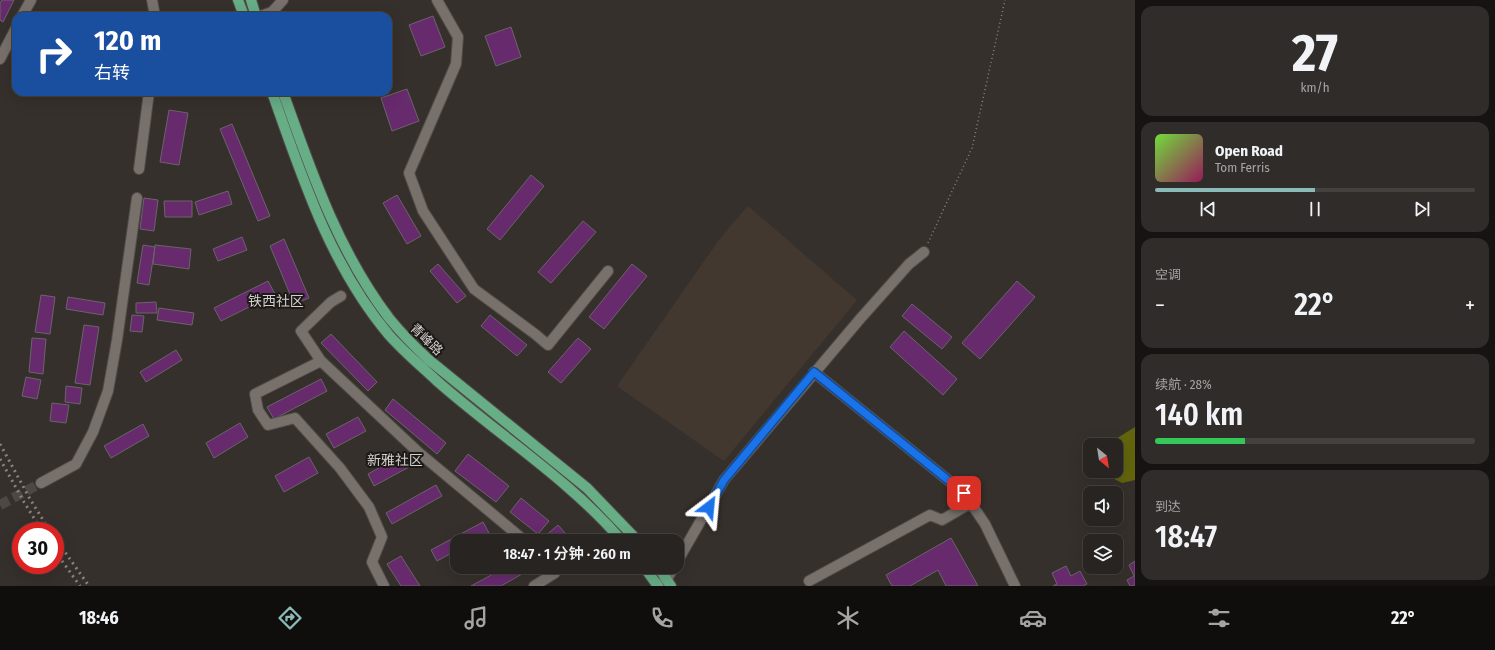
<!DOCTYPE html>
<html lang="zh">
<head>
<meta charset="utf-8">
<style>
	:root { --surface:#282421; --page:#302c2a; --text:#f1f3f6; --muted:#a5a4a5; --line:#44413f; --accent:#8bbbb9 }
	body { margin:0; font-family:"Fira Sans Condensed","Noto Sans SC",sans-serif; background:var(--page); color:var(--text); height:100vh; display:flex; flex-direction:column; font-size:15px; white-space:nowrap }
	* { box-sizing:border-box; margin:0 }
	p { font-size:13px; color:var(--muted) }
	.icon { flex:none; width:22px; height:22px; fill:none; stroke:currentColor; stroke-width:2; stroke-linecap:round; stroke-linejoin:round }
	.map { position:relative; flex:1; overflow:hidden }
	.panel { display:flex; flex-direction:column; gap:6px; padding:6px; background:#161412; width:360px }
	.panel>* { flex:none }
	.hud { position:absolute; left:12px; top:12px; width:380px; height:84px; border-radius:12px; box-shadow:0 4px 16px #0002,0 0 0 1px var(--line); background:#1a4fa0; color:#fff; overflow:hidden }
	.needle { width:26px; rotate:150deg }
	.controls { position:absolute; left:1083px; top:438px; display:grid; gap:8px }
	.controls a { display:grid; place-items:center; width:40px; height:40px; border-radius:8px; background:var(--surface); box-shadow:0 4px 16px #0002,0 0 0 1px var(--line); font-size:20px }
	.speed { position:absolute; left:12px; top:522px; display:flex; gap:8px; font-size:20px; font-weight:700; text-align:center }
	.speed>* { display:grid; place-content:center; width:52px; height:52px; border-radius:50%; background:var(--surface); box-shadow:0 4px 16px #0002,0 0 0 1px var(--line); line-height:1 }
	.speed .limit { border:6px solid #d22; background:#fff; color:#111 }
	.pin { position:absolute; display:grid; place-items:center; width:34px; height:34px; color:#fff; margin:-17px; border-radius:8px; box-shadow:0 2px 6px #0006 }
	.me { position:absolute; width:44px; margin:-22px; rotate:29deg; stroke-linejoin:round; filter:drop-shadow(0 0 3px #0008) }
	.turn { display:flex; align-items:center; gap:14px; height:84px; padding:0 16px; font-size:18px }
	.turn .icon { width:52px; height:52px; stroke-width:2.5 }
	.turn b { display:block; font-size:28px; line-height:34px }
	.big { font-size:30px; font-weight:600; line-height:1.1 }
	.panel .tile { flex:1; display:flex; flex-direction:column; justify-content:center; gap:6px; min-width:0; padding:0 14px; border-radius:12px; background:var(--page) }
	.panel .dial { align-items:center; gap:0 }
	.dial b { font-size:52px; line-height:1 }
	.song { display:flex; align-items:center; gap:12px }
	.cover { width:48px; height:48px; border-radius:6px; background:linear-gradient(135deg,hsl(100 70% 55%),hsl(330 70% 35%)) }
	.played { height:4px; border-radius:2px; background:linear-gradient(90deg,var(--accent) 50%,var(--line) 50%) }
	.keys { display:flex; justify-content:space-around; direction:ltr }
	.heat { display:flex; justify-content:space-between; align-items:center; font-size:22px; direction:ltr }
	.charge { height:6px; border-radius:3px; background:linear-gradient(90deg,#34c759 28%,var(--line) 0) }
	.trip { position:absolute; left:450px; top:534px; width:234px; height:40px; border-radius:12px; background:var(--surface); box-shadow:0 4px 16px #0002,0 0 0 1px var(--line); font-weight:600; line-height:40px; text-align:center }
	.tabs { display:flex; height:64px; justify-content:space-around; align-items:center; background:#100e0d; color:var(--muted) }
	.tabs .icon { width:28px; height:28px }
	.tabs .selected { color:var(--accent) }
	.tabs b { font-size:18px; color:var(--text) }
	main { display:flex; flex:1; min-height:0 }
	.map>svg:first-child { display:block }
	.built { fill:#43382f }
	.forest { fill:#63640d }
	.building { fill:#672a6d; stroke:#6a646a }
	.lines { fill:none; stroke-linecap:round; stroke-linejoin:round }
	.minor-tunnel { stroke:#4e4844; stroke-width:10; stroke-dasharray:10 5; stroke-linecap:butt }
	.minor-casing { stroke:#514c48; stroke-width:12 }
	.major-casing { stroke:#514c48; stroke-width:12 }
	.path { stroke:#898480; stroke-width:1.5; stroke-dasharray:1 3; stroke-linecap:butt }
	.minor { stroke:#77706b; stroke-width:10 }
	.major { stroke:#67ad86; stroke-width:10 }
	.rail { stroke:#87827e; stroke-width:3; stroke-dasharray:2 4; stroke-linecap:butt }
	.route-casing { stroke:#114b97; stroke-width:10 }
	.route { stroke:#1a73e8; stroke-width:7 }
	.labels { text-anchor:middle; stroke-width:4; stroke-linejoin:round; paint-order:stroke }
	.street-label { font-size:13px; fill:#d4d0cd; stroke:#1c1917 }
	.neighbourhood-label { font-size:14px; fill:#d4d0cd; stroke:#1c1917 }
</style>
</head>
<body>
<main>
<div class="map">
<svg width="1135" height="586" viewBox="0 0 1135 586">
	<rect width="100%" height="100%" fill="#36302c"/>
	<path class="built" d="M748,206L857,300L724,461L617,386L721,237Z"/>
	<path class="forest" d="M1135,427V480L1122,483L1099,471H1116V445H1106Z"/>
	<path class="building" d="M2,0H14L3,22L0,20V3Z
		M433,16L445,47L421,56L409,25Z
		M511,27L521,57L496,66L485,36Z
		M407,89L419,121L392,131L381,98Z
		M169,110L188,113L179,165L160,162Z
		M232,124L270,216L258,221L220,129Z
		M531,175L544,186L500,240L487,229Z
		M228,191L232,204L199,215L195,202Z
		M397,195L421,236L407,244L383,203Z
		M144,198L158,200L154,231L140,229Z
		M164,201H192V217H165Z
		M583,221L596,232L551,283L538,272Z
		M242,237L247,250L218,261L213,249Z
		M284,239L309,298L294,304L270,246Z
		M143,245L155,247L149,285L137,283Z
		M155,245L191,249L189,269L153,264Z
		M438,264L466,296L457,303L430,271Z
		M632,264L647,276L604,329L589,317Z
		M268,281L275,294L221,321L214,308Z
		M1017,281L1035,297L980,359L962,343Z
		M41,295L55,297L50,334L35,332Z
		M68,297L105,303L103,315L66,309Z
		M156,302L157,313H136V303Z
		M912,304L952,337L942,349L902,316Z
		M159,308L194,313L192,325L157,320Z
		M132,315L144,316L142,332L130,331Z
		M490,315L527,345L517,356L481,326Z
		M84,325L99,327L90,385L75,383Z
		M904,331L957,379L943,395L890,347Z
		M331,334L377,382L368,391L321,343Z
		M32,338L46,339L43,374L29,372Z
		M578,338L591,349L561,383L548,372Z
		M176,350L182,360L146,382L140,372Z
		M26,377L41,380L37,399L22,396Z
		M321,379L327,391L274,419L267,407Z
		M66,386L82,388L80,404L65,402Z
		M393,399L446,443L437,454L385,410Z
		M52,403L69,405L66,423L50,421Z
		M358,417L366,431L334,448L326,434Z
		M240,423L248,437L214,458L206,443Z
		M143,424L149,436L111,458L104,446Z
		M468,454L509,486L496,502L455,471Z
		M402,455L409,467L374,486L368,474Z
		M309,457L318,473L284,492L275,476Z
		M436,485L442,496L392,524L386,513Z
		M521,498L549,521L538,534L510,512Z
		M483,522L489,533L474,541H457V550L437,561L431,550Z
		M558,525L572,541H545L543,538Z
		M951,538L978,586H946L938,570L910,586H892L886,575Z
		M401,556L420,586H401L387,564Z
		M1135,561V586H1130L1127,580L1134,576L1129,565Z
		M1066,566L1071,576L1080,571L1087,584L1083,586H1053L1057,584L1052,573Z
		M506,567H530L531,569L501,586H471Z"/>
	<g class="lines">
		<path class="minor-tunnel" d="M0,505L41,483"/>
		<defs>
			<path id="minor" d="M152,0L155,16
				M437,0L458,37L456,64L409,173L423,211L474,289L535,334L548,345L608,271
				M22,16L31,0
				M261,16L272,12L283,0
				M0,59L16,28
				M139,169L149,92
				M341,296L331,302L301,331L321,361L255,394L258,410L268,425L295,418L340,468L369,507L382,537L372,562L384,586
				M321,361L417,451L525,541
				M814,372L964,493L985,524L1015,586
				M41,483L76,464L93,432L108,391L117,340L137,198
				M677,562L724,480L860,319L909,264L924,252
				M809,581L930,515L942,520L971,503
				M534,586L555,573L549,567
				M658,586L667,579L674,567"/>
			<path id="major" d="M238,0L244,16
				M251,0L256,16
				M272,92C302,177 330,265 389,335C404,352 421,366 437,381C498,435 569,479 622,541
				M283,92C311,171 338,251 389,318C401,333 415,347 429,360L587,488L638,541
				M644,567L658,586
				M658,567L671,586"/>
		</defs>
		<use href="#minor" class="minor-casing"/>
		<use href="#major" class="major-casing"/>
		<path class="path" d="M928,243L972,148L1005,0"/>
		<use href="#minor" class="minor"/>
		<use href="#major" class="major"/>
		<path class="rail" d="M0,444L30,499L50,531
			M0,459L24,502L42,531
			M55,538L89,586
			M55,551L80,586"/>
	</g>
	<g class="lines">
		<defs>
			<path id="route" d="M709,507L724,480L814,372L964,493"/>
		</defs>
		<use href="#route" class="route-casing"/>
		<use href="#route" class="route"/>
	</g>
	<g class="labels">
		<g class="street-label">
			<text transform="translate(427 339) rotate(44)" y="5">青峰路</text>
		</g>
		<g class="neighbourhood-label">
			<text x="276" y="306">铁西社区</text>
			<text x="395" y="465">新雅社区</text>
		</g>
	</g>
</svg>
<div class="controls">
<a><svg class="needle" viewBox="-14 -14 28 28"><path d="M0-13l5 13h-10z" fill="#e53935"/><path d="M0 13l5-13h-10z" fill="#a5a4a5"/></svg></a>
<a><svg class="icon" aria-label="sound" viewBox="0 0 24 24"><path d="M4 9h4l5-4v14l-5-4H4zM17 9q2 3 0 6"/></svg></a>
<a><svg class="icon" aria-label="layers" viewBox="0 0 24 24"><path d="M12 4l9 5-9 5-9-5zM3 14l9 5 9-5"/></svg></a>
</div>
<div class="speed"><div class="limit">30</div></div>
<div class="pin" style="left:964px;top:493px;background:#d93025"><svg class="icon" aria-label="arrive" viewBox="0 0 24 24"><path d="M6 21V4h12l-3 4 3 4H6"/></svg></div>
<svg class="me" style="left:709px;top:507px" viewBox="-20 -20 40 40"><path d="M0-17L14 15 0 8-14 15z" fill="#1a73e8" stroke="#fff" stroke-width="4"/></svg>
<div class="trip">18:47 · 1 分钟 · 260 m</div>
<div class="hud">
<div class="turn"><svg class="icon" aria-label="right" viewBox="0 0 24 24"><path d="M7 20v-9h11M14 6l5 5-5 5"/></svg><div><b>120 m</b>右转</div></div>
</div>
</div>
<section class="panel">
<div class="tile dial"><b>27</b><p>km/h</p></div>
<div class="tile">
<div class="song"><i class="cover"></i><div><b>Open Road</b><p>Tom Ferris</p></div></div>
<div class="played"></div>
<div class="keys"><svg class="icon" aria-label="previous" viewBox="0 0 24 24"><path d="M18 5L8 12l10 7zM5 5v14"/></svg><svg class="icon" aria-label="pause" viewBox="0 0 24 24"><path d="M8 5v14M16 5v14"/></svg><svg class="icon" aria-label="next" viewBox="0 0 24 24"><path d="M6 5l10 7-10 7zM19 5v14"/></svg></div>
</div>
<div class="tile"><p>空调</p>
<div class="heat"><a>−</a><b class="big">22°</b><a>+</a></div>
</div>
<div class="tile"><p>续航 · 28%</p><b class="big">140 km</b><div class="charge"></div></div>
<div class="tile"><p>到达</p><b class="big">18:47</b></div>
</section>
</main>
<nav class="tabs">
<b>18:46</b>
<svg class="icon selected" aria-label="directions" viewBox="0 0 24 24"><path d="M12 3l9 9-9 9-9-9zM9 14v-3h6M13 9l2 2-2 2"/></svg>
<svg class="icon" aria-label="music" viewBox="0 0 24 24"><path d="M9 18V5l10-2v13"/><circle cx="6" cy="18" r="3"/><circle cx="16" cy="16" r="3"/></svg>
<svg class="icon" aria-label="phone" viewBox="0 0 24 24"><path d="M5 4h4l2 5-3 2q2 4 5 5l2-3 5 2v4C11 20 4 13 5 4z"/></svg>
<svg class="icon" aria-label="climate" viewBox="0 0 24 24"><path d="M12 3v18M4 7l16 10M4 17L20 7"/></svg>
<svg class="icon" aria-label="car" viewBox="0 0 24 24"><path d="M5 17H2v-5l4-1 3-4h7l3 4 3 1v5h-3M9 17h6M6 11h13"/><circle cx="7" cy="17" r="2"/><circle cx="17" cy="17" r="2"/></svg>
<svg class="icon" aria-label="filters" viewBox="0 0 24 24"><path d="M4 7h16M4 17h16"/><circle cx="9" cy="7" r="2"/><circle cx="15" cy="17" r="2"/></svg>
<b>22°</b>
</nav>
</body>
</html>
